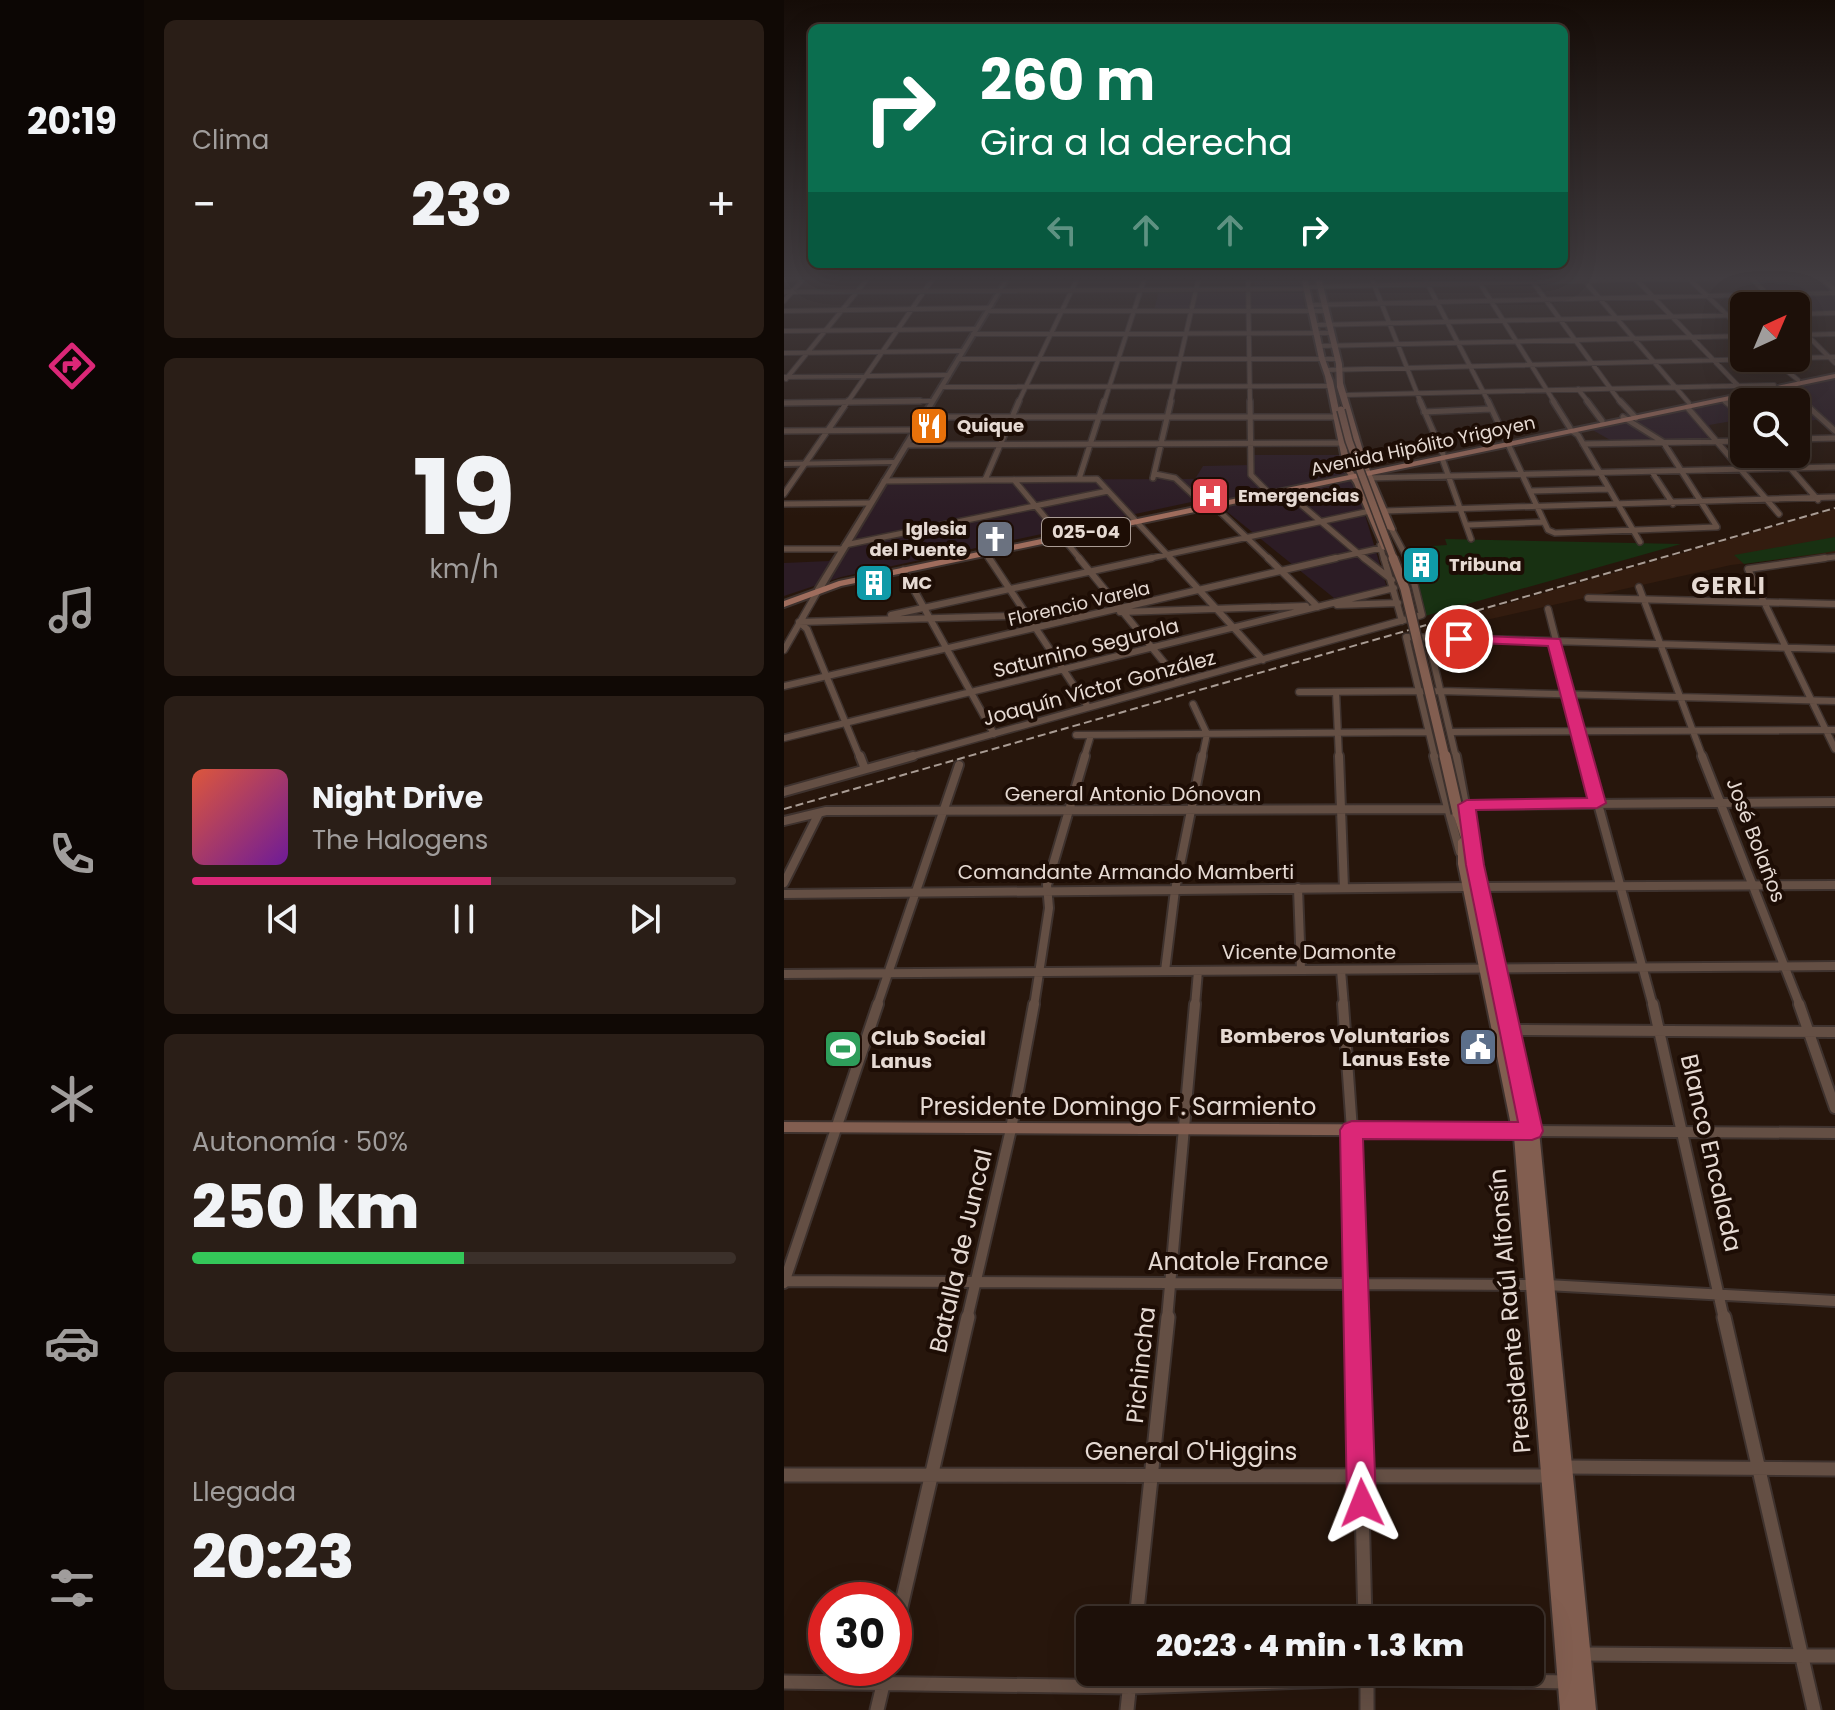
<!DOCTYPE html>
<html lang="es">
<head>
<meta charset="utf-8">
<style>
	:root { --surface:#1d1009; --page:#2a1e17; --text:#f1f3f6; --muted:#a09d9c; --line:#3b302a; --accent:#db2777 }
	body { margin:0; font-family:Poppins,sans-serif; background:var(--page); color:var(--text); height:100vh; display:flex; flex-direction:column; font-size:30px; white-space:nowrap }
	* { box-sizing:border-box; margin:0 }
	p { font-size:26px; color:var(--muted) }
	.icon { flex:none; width:44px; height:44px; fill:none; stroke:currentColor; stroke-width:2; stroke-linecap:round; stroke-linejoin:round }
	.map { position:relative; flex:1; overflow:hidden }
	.drawer { display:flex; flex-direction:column; gap:20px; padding:20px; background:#100905; width:640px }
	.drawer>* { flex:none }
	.hud { position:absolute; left:24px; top:24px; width:760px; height:244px; border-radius:12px; box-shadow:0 8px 32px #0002,0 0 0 2px var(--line); background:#0b6e4f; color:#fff; overflow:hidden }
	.needle { width:52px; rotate:44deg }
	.fabs { position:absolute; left:946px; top:292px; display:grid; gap:16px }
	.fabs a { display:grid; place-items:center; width:80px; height:80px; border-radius:12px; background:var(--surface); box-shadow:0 8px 32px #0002,0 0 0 2px var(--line); font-size:40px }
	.speed { position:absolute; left:24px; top:1582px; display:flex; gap:16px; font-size:40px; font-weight:700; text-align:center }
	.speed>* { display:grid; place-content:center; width:104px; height:104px; border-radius:50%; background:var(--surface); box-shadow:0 8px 32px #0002,0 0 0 2px var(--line); line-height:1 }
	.speed .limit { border:12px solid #d22; background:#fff; color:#111 }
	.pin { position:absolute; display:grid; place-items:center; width:68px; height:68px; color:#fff; margin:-34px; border:4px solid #fff; border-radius:50%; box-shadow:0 2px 8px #0007 }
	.me { position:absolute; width:88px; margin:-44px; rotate:358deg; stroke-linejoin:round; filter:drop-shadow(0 0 6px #0008) }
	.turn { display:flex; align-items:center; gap:28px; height:168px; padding:0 40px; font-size:36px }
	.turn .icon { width:104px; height:104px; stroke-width:2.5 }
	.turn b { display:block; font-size:56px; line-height:68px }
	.lanes { display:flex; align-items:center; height:76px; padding:0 40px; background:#0003; justify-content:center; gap:40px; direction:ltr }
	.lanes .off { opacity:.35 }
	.big { font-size:60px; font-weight:800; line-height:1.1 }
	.drawer .tile { flex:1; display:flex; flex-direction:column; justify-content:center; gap:12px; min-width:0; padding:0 28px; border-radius:12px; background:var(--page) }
	.drawer .dial { align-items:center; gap:0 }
	.dial b { font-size:104px; line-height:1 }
	.song { display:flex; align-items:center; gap:24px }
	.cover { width:96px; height:96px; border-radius:12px; background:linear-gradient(135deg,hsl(10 70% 55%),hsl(280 70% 35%)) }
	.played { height:8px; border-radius:4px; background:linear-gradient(90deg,var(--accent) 55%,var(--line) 55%) }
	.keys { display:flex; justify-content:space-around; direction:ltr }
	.heat { display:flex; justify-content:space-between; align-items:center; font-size:44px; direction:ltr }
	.charge { height:12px; border-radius:6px; background:linear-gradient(90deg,#34c759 50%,var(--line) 0) }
	.trip { position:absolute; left:292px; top:1606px; width:468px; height:80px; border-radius:12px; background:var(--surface); box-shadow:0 8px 32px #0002,0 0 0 2px var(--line); font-weight:800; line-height:80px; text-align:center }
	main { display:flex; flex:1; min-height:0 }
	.dock { display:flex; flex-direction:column; width:144px; justify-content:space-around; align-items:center; background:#0c0604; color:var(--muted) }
	.dock .icon { width:56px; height:56px }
	.dock .active { color:var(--accent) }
	.dock b { font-size:36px; color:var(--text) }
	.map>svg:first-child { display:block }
	.commercial { fill:#2c1c25 }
	.built { fill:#331c0f }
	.green { fill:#183112 }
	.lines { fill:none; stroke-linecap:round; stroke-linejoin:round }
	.minor-far5-casing { stroke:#3e322e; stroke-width:6 }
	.minor-far4-casing { stroke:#3e322e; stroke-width:8 }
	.minor-far3-casing { stroke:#3e322e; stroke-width:9 }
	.minor-far2-casing { stroke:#3e322e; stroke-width:12 }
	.minor-far1-casing { stroke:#3e322e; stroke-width:14 }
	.minor-casing { stroke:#3e322e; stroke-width:17 }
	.tertiary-casing { stroke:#3e322e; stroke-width:4 }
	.secondary-casing { stroke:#3e322e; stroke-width:4 }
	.primary-casing { stroke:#3e322e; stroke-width:4 }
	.minor-far5 { stroke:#644f44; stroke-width:4 }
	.minor-far4 { stroke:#644f44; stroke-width:5 }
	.minor-far3 { stroke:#644f44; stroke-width:6 }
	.minor-far2 { stroke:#644f44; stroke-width:8 }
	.minor-far1 { stroke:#644f44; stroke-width:10 }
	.minor { stroke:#644f44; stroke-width:13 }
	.tertiary { fill:#644f44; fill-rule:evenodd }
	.secondary { fill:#825e50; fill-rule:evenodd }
	.primary { fill:#9f6d5d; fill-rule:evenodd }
	.rail { stroke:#a99c94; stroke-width:2; stroke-dasharray:8 4; stroke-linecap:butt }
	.secondary-bridge-far2-casing { stroke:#3e322e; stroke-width:10; stroke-linecap:butt }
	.secondary-bridge-far1-casing { stroke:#3e322e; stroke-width:12; stroke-linecap:butt }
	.secondary-bridge-casing { stroke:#3e322e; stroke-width:15; stroke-linecap:butt }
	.secondary-bridge-far2 { stroke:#825e50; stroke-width:7 }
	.secondary-bridge-far1 { stroke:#825e50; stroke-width:9 }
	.secondary-bridge { stroke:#825e50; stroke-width:11 }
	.route { fill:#db2777; stroke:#8e194d; stroke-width:2 }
	.labels { text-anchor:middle; stroke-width:8; stroke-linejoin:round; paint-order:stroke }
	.far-poi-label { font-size:18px; font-weight:bold; fill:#e6dad3; stroke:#1d0d05; text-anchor:start }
	.far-street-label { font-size:18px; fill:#e6dad3; stroke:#1d0d05 }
	.shield { fill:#1d0d05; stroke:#aa9c95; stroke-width:2 }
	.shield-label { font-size:18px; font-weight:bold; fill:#e6dad3 }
	.street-label { font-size:20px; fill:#e6dad3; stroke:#1d0d05 }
	.poi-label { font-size:20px; font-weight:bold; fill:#e6dad3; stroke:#1d0d05; text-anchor:end }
	.far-district-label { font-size:24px; font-weight:bold; letter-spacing:2px; fill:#e6dad3; stroke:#1d0d05 }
	.near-street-label { font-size:24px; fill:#e6dad3; stroke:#1d0d05 }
</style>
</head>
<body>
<main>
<nav class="dock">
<b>20:19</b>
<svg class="icon active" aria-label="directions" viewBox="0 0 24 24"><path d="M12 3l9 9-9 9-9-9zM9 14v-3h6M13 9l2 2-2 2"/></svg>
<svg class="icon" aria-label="music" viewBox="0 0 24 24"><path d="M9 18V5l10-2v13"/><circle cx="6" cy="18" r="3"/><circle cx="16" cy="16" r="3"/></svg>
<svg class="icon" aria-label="phone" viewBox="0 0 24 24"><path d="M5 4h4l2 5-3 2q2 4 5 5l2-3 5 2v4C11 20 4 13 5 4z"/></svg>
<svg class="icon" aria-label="climate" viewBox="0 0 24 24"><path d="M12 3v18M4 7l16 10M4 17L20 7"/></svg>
<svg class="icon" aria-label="car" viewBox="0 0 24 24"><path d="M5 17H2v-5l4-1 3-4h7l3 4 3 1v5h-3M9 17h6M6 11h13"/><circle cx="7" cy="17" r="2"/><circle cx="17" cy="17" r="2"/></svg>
<svg class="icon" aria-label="filters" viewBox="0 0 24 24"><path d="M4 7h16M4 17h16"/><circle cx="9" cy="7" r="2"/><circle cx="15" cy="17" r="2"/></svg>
</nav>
<section class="drawer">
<div class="tile"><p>Clima</p>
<div class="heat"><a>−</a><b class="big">23°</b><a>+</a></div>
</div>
<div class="tile dial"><b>19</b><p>km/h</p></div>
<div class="tile">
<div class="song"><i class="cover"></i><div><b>Night Drive</b><p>The Halogens</p></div></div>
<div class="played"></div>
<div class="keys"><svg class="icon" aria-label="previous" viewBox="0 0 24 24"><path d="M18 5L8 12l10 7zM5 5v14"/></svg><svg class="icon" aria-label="pause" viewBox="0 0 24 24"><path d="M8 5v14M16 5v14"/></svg><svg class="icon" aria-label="next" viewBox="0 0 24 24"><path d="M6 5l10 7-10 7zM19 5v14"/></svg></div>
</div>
<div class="tile"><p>Autonomía · 50%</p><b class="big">250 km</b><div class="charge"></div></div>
<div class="tile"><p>Llegada</p><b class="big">20:23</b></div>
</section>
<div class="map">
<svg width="1051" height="1710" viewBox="0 0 1051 1710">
	<rect width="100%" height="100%" fill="#27160c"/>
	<path class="commercial" d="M469,277H516L521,309L370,311L375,290L472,289Z
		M970,277H1041L1051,286V314L1012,315V306H998Z
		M1051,379V426L1041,419L1012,422V402H960V419L925,425L934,439L828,441L805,428Z
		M465,455H563L603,588L550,598L426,498L57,577L0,596V563L45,561L105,480L411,479L419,466L468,465Z"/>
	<path class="built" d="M1051,509V553L947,565L640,634L639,628Z"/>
	<path class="green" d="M1051,537V551L1039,553L960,564L950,555Z
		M661,539L897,544L641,616L625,550L634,551L633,547L663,545Z"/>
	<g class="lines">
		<defs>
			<path id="minor-far5" d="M464,277L466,403
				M587,277L637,403
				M640,277L705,403
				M692,277L771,403
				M903,277L960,331
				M966,277L995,306
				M1036,277L1051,290
				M851,278L960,392
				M799,279L905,403
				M748,281L837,403
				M522,287L966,277
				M0,292L522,289
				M0,301L21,277
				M526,305L1051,293
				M0,311L205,308
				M204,311H542
				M1012,314L1051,313
				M1012,324L1051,363
				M531,325L960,315
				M0,331L192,329
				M189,334L547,333
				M1012,335L1051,334
				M535,346L960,336
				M0,353L178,351
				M987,358L1014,380
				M174,359H554
				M542,370L1051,357
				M0,377L165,375
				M2,379L85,277
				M157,387L544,386
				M1002,387L1020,403
				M794,389L805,403
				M561,395L990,385
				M940,400L944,403
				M0,403L148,401
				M63,403L150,277
				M234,403L294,277
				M320,403L361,277
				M386,403L415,277"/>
			<path id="minor-far4" d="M466,401L467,475L482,490
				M636,401L659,454
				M704,401L764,530L771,533L933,527L879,442L839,417
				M769,401L786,428
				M803,401L818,421
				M836,401L852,418
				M941,401L960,417
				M1018,401L1051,431
				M0,403L136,401
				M903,407L995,514
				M640,412L707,409
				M138,417H551
				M0,431L131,430
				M788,431L794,435L856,542
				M1012,439L1051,438
				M799,444L960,441
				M122,445L565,443
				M994,454L1034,500
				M658,458L687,539
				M868,472L889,504
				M371,474L391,478L419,504
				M369,478L387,401
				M582,478L1051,467
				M295,479L320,401
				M201,480L235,401
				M230,480L275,534
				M100,481L313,479L388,560
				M501,491L582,560
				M747,491L824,489
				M0,494L64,401
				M0,504L87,503
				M430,506L486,560
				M600,511L1051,497
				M684,525L760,522
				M607,528L624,560
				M278,537L297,560
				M61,545L324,491
				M596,545L600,560
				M0,549H59
				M201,553L206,560
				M358,560L586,511
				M543,560L597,548
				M1026,560L1051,557"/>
			<path id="minor-far3" d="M205,558L304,707
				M295,558L396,682
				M386,558L479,660
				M484,558L534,607
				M580,558L608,580
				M600,558L618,621
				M1041,558L964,569L1051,749
				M119,570L210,734
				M855,587L919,758
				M804,598L1051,604
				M553,605L614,603
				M764,609L802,758
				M336,612L522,606
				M107,615L368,558
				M15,622L298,614
				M15,622L23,629L76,758
				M644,638L672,758
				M0,650L35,589
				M0,686L552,558
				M515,692L655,691L1051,701
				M552,692L555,758
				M409,704L423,734L418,758
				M666,732L1051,730
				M292,735L644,732
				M0,738L610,588
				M122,758L638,615L624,558
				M300,758L307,735
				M651,758L622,637L1051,649"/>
			<path id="minor-far2" d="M76,756L81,769
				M555,756L560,888
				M650,756L676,852
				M672,756L689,848
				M801,756L869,1006
				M918,756L1016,1006
				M0,792L129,756
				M683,805L1051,802
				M0,821L42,811L663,809
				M0,883L35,813
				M696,887L1051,885
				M514,888L517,970
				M0,894L685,887
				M557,970L560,1006
				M381,971L391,890L418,756
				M0,974L1051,966
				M93,1006L175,765
				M250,1006L265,908L263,885L301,756
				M411,1006L414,971"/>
			<path id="minor-far1" d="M559,1004L568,1130L573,1319
				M869,1004L940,1319
				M1015,1004L1051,1108
				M726,1030L1051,1032
				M0,1281L763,1285L1051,1301
				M0,1283L94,1004
				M183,1319L227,1129L250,1004
				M383,1319L411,1004"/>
			<path id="minor" d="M573,1317L581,1620
				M940,1317L1030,1710
				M780,1467L1051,1469
				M0,1475L765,1476
				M352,1620L384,1317
				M110,1637L184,1317
				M796,1654L1051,1656
				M583,1672V1710
				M0,1682L346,1687L583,1679L783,1682
				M93,1710L103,1668
				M343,1710L347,1672"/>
			<path id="tertiary" d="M222,277H226L39,589L35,591H32L31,589L108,464L0,466V462L110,460Z
				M748,1126L1051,1128V1138L748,1136L744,1135L742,1131L744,1127Z"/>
			<path id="secondary" d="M0,277H36L0,280Z
				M517,277H523L541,359L549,381L567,469L578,483L606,549L605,551L598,549L570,483L560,469L541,376L535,359Z
				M531,277H537L558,364L559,383L582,461L611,529L610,531L603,529L576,461L553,387L552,364Z
				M674,810L679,813L697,865L755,1131L812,1710H776L730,1136L0,1132V1122L727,1125L674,864V841L677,838L669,813Z"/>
			<path id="primary" d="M1051,374V378L57,586L0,607V601L55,581Z"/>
		</defs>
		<use href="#minor-far5" class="minor-far5-casing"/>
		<use href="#minor-far4" class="minor-far4-casing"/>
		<use href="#minor-far3" class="minor-far3-casing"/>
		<use href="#minor-far2" class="minor-far2-casing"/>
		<use href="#minor-far1" class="minor-far1-casing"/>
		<use href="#minor" class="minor-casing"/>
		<use href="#tertiary" class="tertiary-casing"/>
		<use href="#secondary" class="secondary-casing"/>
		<use href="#primary" class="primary-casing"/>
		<use href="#minor-far5" class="minor-far5"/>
		<use href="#minor-far4" class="minor-far4"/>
		<use href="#minor-far3" class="minor-far3"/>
		<use href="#minor-far2" class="minor-far2"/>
		<use href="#minor-far1" class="minor-far1"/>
		<use href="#minor" class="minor"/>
		<use href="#tertiary" class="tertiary"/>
		<use href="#secondary" class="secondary"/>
		<use href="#primary" class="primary"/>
		<path class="rail" d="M0,809L1051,508"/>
		<defs>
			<path id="secondary-bridge-far2" d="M557,410L565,441L610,560"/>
			<path id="secondary-bridge-far1" d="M609,558L621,589L661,758"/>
			<path id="secondary-bridge" d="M661,756L674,813"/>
		</defs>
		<use href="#secondary-bridge-far2" class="secondary-bridge-far2-casing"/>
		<use href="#secondary-bridge-far1" class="secondary-bridge-far1-casing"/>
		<use href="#secondary-bridge" class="secondary-bridge-casing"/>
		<use href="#secondary-bridge-far2" class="secondary-bridge-far2"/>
		<use href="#secondary-bridge-far1" class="secondary-bridge-far1"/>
		<use href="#secondary-bridge" class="secondary-bridge"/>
	</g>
	<linearGradient id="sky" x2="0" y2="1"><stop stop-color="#150c07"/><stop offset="0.54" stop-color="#413c40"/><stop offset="1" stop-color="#413c40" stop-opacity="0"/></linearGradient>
	<rect width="1051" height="516" fill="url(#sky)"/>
	<path class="route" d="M675,635L776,639L822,803L813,808L692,810L700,865L759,1131L756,1137L748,1140L579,1139L592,1503L588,1513L578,1517L567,1513L563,1503L556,1130L560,1124L568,1121L734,1122L682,865L674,805L683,800L803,798L764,646L670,642V636Z"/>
	<defs>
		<symbol id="restaurant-square" viewBox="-11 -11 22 22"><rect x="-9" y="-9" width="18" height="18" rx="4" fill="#e8710a" stroke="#1d0d05"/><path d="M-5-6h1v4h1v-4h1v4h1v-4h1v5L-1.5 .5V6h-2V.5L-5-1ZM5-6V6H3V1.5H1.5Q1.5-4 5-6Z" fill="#fff"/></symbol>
		<symbol id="hospital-square" viewBox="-11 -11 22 22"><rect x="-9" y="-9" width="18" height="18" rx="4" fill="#e0444e" stroke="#1d0d05"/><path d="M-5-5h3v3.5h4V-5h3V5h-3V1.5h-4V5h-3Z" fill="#fff"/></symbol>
		<symbol id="church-square" viewBox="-11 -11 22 22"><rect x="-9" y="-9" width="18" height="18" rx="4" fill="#6b7280" stroke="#1d0d05"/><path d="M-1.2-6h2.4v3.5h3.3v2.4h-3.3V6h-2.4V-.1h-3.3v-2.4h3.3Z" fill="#fff"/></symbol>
		<symbol id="building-square" viewBox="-11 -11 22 22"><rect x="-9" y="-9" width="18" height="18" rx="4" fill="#0f9aa8" stroke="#1d0d05"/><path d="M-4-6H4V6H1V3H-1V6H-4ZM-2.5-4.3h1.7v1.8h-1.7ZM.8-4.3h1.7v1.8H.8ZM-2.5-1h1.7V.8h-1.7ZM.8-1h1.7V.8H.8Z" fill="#fff"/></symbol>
		<symbol id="civic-square" viewBox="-11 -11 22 22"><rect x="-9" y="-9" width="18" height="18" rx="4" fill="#5c6f8a" stroke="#1d0d05"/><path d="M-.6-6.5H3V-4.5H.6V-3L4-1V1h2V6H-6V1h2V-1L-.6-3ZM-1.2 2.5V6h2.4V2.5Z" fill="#fff"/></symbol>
		<symbol id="stadium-square" viewBox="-11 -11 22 22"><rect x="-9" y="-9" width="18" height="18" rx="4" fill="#2e9e5b" stroke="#1d0d05"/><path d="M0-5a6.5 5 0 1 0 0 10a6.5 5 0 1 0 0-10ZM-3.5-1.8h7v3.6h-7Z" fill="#fff"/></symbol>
	</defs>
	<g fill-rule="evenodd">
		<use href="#restaurant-square" x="123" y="404" width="44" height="44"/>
		<use href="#hospital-square" x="404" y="474" width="44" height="44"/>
		<use href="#church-square" x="189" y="517" width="44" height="44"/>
		<use href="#building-square" x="615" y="543" width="44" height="44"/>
		<use href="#building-square" x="68" y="561" width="44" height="44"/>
		<use href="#civic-square" x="672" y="1025" width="44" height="44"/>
		<use href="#stadium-square" x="37" y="1027" width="44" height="44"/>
	</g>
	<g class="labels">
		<g class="far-poi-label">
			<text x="173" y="432">Quique</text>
			<text x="454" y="502">Emergencias</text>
			<text x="183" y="535" text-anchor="end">Iglesia<tspan x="183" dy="21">del Puente</tspan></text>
			<text x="665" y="571">Tribuna</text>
			<text x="118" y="589">MC</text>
		</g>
		<g class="far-street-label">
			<text transform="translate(639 446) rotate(-12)" y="6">Avenida Hipólito Yrigoyen</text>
			<text transform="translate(295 604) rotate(-13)" y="6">Florencio Varela</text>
		</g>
		<rect class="shield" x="258" y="518" width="88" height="28" rx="6"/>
		<g class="shield-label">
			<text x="302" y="538">025-04</text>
		</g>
		<g class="street-label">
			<text transform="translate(302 648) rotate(-14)" y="7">Saturnino Segurola</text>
			<text transform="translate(315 688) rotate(-15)" y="7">Joaquín Víctor González</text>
			<text x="349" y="801">General Antonio Dónovan</text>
			<text transform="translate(972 840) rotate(69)" y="7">José Bolaños</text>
			<text x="342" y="879">Comandante Armando Mamberti</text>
			<text x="525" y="959">Vicente Damonte</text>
		</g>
		<g class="poi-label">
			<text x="666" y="1043">Bomberos Voluntarios<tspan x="666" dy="23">Lanus Este</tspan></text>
			<text x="87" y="1045" text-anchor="start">Club Social<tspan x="87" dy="23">Lanus</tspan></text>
		</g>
		<g class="far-district-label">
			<text x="945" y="594">GERLI</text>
		</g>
		<g class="near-street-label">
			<text x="334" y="1115">Presidente Domingo F. Sarmiento</text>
			<text transform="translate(927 1153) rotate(77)" y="8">Blanco Encalada</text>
			<text transform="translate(177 1251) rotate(-77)" y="8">Batalla de Juncal</text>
			<text x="454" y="1270">Anatole France</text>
			<text transform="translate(726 1311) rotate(-95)" y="8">Presidente Raúl Alfonsín</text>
			<text transform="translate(357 1365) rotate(-84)" y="8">Pichincha</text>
			<text x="407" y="1460">General O'Higgins</text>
		</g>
	</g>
</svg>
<div class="fabs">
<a><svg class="needle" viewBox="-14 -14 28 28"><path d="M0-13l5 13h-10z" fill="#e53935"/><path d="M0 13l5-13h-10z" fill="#a09d9c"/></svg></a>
<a><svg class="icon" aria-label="search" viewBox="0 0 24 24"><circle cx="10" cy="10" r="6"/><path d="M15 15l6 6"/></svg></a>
</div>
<div class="speed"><div class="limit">30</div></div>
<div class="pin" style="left:675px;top:639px;background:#d93025"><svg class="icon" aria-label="arrive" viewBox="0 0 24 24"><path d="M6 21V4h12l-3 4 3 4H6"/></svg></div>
<svg class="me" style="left:578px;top:1503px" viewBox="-20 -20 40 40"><path d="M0-17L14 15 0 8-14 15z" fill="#db2777" stroke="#fff" stroke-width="4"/></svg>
<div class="trip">20:23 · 4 min · 1.3 km</div>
<div class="hud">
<div class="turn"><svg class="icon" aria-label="right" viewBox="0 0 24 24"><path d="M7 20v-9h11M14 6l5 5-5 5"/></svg><div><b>260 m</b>Gira a la derecha</div></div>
<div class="lanes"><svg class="icon off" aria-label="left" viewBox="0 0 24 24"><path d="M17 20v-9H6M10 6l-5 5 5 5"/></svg><svg class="icon off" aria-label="ahead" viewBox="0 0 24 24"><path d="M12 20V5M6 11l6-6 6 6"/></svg><svg class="icon off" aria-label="ahead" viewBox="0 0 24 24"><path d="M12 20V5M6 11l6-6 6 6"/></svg><svg class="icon" aria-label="right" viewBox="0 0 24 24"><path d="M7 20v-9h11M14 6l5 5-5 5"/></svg></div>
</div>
</div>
</main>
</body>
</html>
